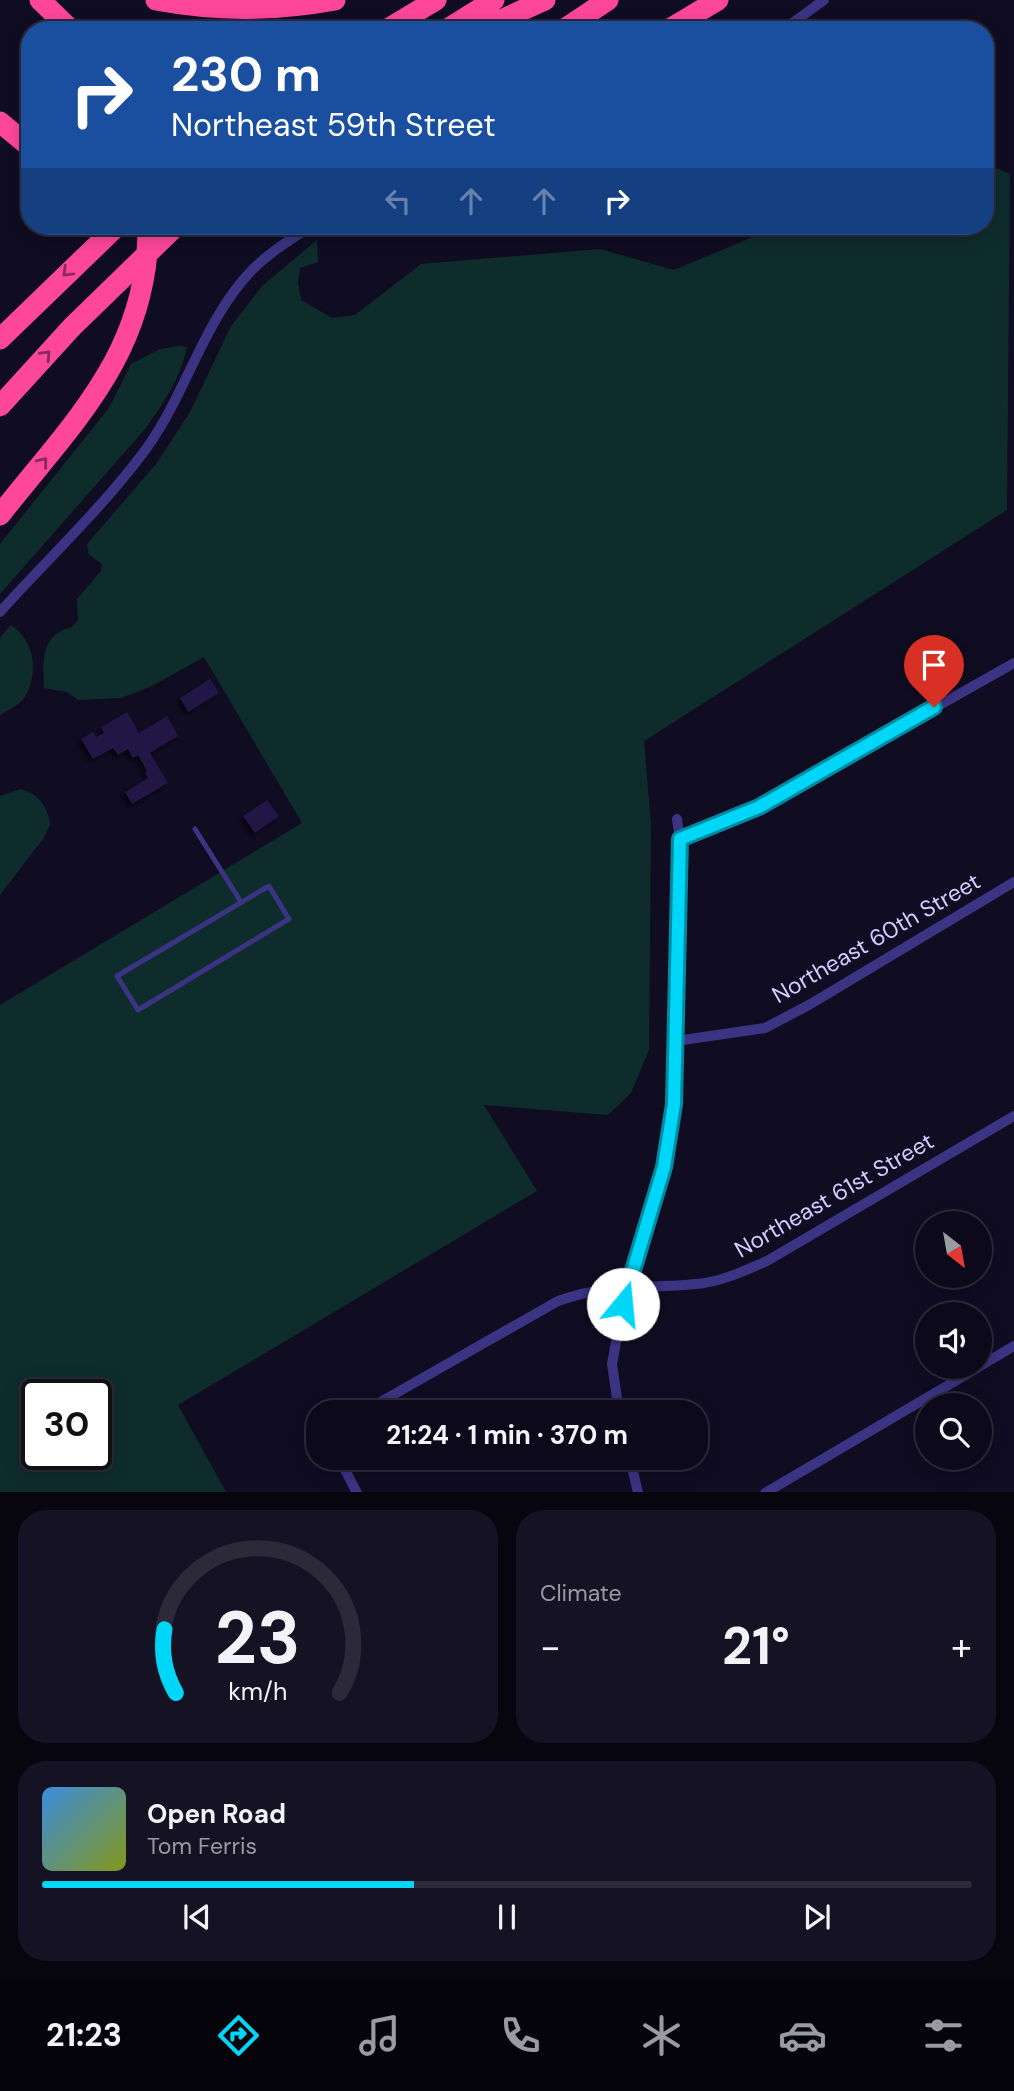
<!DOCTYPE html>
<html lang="en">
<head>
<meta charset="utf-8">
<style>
	:root { --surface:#0c091a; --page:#151223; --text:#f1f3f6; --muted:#9a9aa2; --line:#2c2a39; --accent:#00d6f7 }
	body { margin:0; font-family:"DM Sans",sans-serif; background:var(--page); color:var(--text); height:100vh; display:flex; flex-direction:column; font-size:26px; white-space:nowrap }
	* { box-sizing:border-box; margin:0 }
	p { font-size:23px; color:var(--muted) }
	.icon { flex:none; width:38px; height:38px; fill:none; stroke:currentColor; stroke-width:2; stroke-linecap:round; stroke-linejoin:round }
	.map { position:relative; height:1492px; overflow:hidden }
	.details { display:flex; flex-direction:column; gap:18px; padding:18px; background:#07050e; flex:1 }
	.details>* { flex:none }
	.hud { position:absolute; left:21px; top:21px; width:973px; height:214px; border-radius:28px; box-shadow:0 4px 18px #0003,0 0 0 2px var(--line); background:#1a4fa0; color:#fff; overflow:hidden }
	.needle { width:46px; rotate:149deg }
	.fabs { position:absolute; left:915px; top:1211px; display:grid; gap:14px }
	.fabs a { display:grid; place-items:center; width:77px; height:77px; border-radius:50%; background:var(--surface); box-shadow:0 4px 18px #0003,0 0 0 2px var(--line); font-size:35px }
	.speed { position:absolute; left:21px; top:1379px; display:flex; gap:14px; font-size:35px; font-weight:700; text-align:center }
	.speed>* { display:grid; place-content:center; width:91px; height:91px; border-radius:50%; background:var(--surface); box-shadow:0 4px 18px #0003,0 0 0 2px var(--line); line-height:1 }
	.speed .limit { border:4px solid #111; border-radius:10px; background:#fff; color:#111 }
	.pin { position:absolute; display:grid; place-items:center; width:60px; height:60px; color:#fff; margin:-72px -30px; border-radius:50% 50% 50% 0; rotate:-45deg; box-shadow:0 0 7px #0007 }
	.pin .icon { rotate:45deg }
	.me { position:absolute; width:77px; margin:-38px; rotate:17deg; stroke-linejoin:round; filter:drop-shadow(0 0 5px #0008) }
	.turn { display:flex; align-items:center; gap:24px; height:147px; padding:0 35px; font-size:32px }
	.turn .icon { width:91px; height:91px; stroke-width:2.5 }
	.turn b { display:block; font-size:49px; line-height:60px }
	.lanes { display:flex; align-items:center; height:66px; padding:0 35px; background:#0003; justify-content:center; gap:35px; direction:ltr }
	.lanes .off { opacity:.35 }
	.big { font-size:52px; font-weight:700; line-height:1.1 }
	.details .tile { flex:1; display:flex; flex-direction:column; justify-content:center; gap:10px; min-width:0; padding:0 24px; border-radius:28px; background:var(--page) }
	.details .dial { align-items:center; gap:0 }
	.dial svg { height:182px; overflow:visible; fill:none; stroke:var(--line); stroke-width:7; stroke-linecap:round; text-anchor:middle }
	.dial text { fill:var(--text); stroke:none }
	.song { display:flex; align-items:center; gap:21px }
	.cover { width:84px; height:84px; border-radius:10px; background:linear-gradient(135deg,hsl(210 70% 55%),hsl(70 70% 35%)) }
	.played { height:7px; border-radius:4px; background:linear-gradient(90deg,var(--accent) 40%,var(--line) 40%) }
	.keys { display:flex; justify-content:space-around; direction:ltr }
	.heat { display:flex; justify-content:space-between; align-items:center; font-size:38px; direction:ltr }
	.details .tiles { flex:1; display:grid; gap:18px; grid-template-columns:1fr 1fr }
	.tile:last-child { grid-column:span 2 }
	.trip { position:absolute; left:306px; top:1400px; width:402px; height:70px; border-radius:28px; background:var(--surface); box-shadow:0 4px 18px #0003,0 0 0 2px var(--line); font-weight:700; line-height:70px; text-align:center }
	.dock { display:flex; height:112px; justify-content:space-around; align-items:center; background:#05040a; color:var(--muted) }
	.dock .icon { width:49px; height:49px }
	.dock .on { color:var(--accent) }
	.dock b { font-size:32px; color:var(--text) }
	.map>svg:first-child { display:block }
	.green { fill:#0f2c2c; fill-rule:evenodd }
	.building { fill:#211744; filter:url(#shadow) }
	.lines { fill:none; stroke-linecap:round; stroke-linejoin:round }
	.service { stroke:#3a3483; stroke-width:5 }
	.minor { stroke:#3a3483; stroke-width:10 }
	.motorway { stroke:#ff4799; stroke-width:21 }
	.oneway { stroke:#882a5e }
	.route-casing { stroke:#008ba1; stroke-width:18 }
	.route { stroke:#00d6f7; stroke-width:12 }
	.labels { text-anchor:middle; stroke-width:7; stroke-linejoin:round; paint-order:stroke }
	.street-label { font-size:23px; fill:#d4ccff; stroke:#100c22 }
</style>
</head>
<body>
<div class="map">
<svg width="1014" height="1493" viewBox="0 0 1014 1493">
	<defs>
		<filter id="shadow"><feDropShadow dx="-3.5" dy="3.5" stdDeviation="2" flood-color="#0009"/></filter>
	</defs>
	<rect width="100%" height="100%" fill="#100c22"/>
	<path class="green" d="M985,163L1010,174L1007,510L644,741L651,825L649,1050L631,1093L608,1115L484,1105L537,1191L178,1405L226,1492L0,1493V1005L302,823L204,657L152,686L121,698L78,700L67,692L44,688C43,660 40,635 72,627L78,620L77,599L101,571L102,564L89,555L87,544L156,464L190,412L231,326L262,286L317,240L318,262L300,268L298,283L301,300L332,318L355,315L421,264L600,249L674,270L779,226H985ZM37,1395H96V1454H37Z
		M179,346L187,347C181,377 164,403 146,428L0,594V544L109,408L131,364L160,349Z
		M11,625C34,640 39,671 26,695C21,704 9,710 0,715V638Z
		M21,789C38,793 49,808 50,825L43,839L0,895V796Z"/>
	<path class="building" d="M210,679L219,693L188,712L180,698Z
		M127,712L139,733L167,716L178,736L150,753L168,783L132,804L125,792L148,778L145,773L147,771L138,755L133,758L128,749L118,755L113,748L93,759L81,739L93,732L96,737L104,733L101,727Z
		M267,800L279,816L255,833L243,816Z"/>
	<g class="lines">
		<path class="service" d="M195,829L241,902
			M269,886L289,919L138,1010L117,976Z"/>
		<path class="minor" d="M783,30L824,0
			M0,612C46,561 98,512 140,457C185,400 201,323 252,270C270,252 291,239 312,226
			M680,839L759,807L1014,663
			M676,1041L765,1028L809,1005L1014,882
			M980,1366L1014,1346
			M363,1412L558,1301C608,1283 645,1289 696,1284C721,1282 744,1271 767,1261L1014,1116
			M619,1412L612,1364L623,1304L664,1167L674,1104L680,839L677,819
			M339,1458L357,1493
			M630,1458L638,1493
			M765,1493L979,1367"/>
		<path class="motorway" d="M40,0L71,30
			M156,0C214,11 276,11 335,0
			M386,30L436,0
			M446,30L494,0
			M479,30L545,0
			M563,30L608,0
			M668,30L718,0
			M0,122L30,147
			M0,339L117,226
			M0,406L72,327L176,226
			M0,515C72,423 149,353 148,226"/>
	</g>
	<defs><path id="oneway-chevron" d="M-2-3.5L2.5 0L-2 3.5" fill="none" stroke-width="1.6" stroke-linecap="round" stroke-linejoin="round" transform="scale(1.75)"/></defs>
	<g class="oneway">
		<use href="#oneway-chevron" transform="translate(67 272) rotate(136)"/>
		<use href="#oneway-chevron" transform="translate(46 355) rotate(-47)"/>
		<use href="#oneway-chevron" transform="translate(43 462) rotate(-51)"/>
	</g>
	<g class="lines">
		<defs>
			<path id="route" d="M623,1304L664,1167L674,1104L680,839L759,807L934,707"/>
		</defs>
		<use href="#route" class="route-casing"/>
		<use href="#route" class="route"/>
	</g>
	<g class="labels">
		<g class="street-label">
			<text transform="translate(876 938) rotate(-30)" y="8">Northeast 60th Street</text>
			<text transform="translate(834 1195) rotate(-30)" y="8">Northeast 61st Street</text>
		</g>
	</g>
</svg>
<div class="fabs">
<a><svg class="needle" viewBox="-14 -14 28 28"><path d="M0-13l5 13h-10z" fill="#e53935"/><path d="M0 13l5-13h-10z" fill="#9a9aa2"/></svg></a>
<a><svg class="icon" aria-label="sound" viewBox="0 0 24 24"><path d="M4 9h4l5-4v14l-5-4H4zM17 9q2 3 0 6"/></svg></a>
<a><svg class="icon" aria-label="search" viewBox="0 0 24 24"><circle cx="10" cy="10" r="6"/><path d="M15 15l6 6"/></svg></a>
</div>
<div class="speed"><div class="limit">30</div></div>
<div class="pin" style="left:934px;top:707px;background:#d93025"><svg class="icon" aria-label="arrive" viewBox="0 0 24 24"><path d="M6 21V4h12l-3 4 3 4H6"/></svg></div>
<svg class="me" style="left:623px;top:1304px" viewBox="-20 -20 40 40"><circle r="19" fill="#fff"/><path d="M0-13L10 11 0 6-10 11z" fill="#00d6f7"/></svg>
<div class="trip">21:24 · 1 min · 370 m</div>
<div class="hud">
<div class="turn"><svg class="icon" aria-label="right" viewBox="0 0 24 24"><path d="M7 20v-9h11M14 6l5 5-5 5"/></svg><div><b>230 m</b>Northeast 59th Street</div></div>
<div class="lanes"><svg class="icon off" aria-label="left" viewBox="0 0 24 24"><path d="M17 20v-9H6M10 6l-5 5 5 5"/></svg><svg class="icon off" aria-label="ahead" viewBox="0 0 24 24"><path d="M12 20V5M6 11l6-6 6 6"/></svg><svg class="icon off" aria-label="ahead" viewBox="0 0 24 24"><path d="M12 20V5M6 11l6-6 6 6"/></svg><svg class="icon" aria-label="right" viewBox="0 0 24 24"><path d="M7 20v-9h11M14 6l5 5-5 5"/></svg></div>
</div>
</div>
<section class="details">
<div class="tiles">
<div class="tile dial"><svg viewBox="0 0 100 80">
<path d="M14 69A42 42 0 1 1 86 69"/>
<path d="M14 69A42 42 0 0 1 9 41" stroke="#00d6f7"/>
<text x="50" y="56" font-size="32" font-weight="700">23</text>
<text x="50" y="72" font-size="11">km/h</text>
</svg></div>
<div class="tile"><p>Climate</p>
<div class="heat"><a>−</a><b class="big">21°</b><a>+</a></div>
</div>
<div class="tile">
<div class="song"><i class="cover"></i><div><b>Open Road</b><p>Tom Ferris</p></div></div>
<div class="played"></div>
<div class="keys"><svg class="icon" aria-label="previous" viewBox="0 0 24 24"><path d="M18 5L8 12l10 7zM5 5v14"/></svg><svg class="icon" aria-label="pause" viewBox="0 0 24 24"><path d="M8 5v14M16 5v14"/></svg><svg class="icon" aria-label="next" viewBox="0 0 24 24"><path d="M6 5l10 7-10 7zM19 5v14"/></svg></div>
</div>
</div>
</section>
<nav class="dock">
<b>21:23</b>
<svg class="icon on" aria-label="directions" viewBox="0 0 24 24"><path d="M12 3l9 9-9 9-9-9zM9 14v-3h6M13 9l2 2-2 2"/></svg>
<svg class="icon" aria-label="music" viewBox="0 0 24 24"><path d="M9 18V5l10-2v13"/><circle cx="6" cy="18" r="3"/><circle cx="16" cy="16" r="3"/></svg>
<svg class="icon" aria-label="phone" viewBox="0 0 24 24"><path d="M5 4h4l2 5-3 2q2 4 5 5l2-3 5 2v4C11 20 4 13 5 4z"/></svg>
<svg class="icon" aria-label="climate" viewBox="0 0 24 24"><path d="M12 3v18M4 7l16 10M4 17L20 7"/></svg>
<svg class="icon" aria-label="car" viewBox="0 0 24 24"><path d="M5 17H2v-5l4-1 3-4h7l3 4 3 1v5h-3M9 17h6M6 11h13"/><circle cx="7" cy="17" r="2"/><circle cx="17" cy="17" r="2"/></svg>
<svg class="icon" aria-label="filters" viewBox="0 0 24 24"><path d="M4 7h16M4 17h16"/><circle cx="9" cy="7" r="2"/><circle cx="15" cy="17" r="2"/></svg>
</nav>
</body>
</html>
